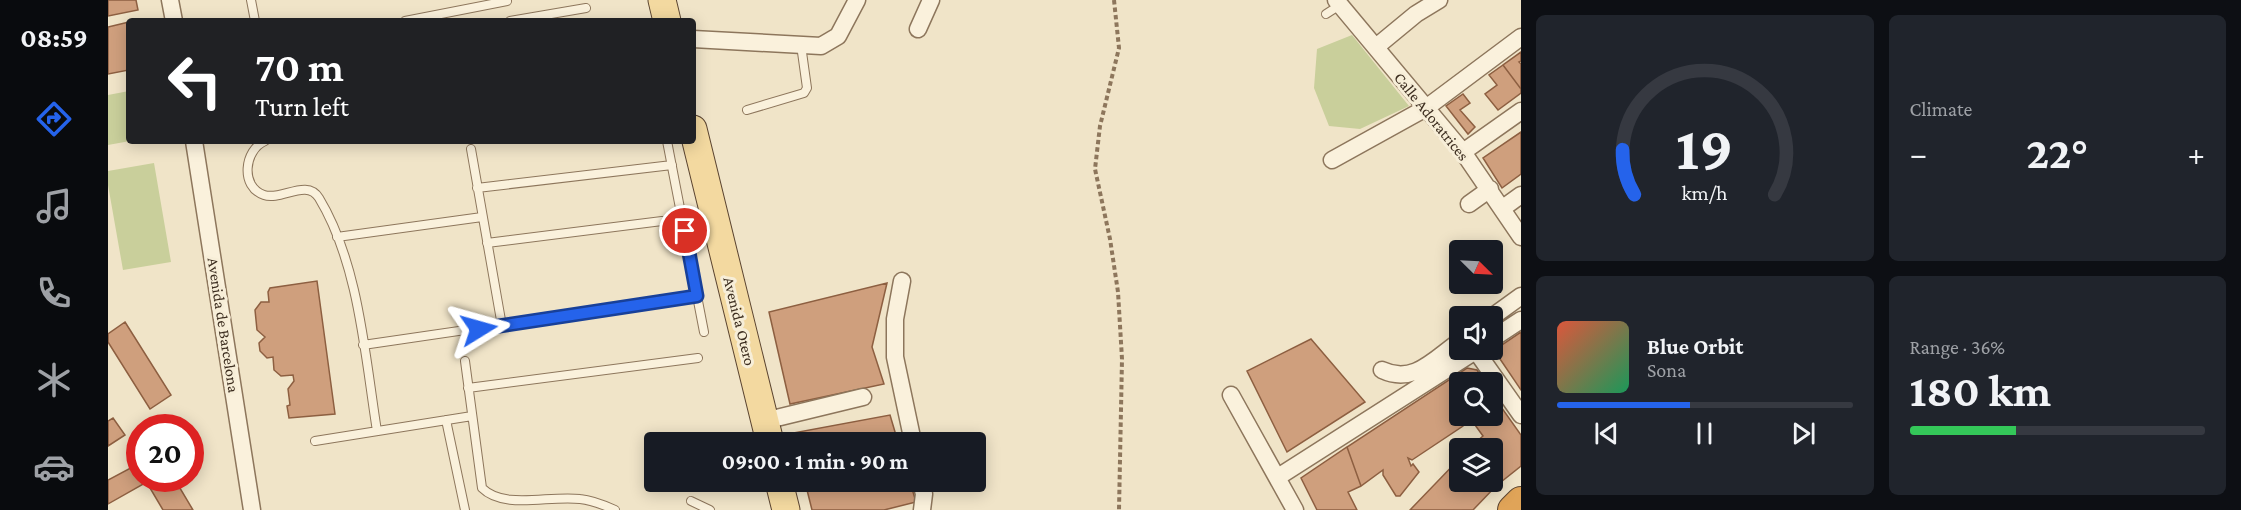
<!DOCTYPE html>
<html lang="en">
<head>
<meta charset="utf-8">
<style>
	:root { --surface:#171b24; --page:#20242c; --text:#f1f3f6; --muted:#9ea1a6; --line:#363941; --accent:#2563eb }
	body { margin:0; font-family:"Crimson Pro",serif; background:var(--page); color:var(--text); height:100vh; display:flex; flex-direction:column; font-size:22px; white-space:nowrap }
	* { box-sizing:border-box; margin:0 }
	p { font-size:20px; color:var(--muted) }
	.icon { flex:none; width:33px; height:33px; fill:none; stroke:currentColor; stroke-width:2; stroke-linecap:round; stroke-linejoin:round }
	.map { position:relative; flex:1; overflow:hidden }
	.sheet { display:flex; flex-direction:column; gap:15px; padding:15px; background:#0d0f14; width:720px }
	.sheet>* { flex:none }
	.banner { position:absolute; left:18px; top:18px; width:570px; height:126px; border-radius:6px; box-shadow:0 3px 15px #0003; background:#202124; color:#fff; overflow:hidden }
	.needle { width:39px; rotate:114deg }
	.tools { position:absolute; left:1341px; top:240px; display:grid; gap:12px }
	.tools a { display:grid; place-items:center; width:54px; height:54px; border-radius:6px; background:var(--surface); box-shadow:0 3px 15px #0003; font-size:30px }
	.speed { position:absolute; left:18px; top:414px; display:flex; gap:12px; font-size:30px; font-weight:700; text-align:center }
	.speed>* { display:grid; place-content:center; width:78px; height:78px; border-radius:50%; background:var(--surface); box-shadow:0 3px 15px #0003; line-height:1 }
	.speed .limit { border:9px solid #d22; background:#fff; color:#111 }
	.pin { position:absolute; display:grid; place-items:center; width:51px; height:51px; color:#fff; margin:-26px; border:3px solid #fff; border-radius:50%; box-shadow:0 2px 6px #0007 }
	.me { position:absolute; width:66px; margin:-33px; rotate:82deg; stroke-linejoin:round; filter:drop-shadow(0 0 4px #0008) }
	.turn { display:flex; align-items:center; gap:21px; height:126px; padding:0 30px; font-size:27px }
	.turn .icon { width:78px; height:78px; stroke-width:2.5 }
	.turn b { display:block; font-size:42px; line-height:51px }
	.big { font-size:45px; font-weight:700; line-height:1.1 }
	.sheet .tile { flex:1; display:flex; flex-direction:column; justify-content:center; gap:9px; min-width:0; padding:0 21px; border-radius:9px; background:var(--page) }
	.sheet .dial { align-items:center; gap:0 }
	.dial svg { height:156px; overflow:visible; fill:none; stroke:var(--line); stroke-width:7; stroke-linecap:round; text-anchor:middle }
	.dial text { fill:var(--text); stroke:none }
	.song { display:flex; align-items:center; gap:18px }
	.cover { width:72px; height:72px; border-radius:9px; background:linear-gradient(135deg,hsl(10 70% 55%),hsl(150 70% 35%)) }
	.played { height:6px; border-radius:3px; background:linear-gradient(90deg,var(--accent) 45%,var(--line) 45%) }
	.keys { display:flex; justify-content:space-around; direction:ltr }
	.heat { display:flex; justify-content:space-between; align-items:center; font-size:33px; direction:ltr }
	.charge { height:9px; border-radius:4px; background:linear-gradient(90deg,#34c759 36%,var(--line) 0) }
	.sheet .tiles { flex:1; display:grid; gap:15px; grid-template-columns:repeat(2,1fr) }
	.trip { position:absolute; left:536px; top:432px; width:342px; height:60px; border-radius:6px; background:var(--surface); box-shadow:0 3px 15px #0003; font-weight:700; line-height:60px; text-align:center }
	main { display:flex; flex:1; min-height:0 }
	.tab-bar { display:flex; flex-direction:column; width:108px; justify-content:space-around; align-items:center; background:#090b0e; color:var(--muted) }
	.tab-bar .icon { width:42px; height:42px }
	.tab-bar .on { color:var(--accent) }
	.tab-bar b { font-size:27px; color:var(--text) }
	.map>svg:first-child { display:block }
	.green { fill:#c9cf9b }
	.building { fill:#cf9f7d; stroke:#8d5f41; stroke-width:1.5 }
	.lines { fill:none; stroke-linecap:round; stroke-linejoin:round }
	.lane-casing { stroke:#8d765c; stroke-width:10 }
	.street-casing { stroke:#8d765c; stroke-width:19 }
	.primary-casing { stroke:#5b4430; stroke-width:29 }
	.highway-casing { stroke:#5b4430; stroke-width:32 }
	.path { stroke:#8d765c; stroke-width:4; stroke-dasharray:4.5 3; stroke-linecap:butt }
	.lane { stroke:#faf1dc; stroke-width:8 }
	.street { stroke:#faf1dc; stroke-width:16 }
	.primary { stroke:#f3d9a0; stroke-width:27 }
	.highway { stroke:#e0a458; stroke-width:30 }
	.route-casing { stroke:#184099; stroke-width:15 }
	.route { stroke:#2563eb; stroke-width:10 }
	.labels { text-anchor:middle; stroke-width:6; stroke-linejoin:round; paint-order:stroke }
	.street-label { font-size:16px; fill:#3d2e20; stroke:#f7eed8 }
</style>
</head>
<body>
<main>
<nav class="tab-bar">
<b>08:59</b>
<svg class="icon on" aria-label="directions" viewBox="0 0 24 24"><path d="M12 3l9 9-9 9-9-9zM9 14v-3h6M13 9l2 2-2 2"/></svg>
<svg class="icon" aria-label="music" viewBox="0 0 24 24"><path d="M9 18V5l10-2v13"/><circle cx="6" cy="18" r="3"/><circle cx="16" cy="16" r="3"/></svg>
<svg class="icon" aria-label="phone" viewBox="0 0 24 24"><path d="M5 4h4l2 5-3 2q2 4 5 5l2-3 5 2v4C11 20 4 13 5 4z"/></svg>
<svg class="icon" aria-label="climate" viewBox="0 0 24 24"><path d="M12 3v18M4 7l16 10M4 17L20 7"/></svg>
<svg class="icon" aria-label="car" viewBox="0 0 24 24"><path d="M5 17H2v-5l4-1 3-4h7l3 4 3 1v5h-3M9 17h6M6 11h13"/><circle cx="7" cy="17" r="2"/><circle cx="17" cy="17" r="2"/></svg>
</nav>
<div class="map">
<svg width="1413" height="510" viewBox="0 0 1413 510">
	<rect width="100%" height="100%" fill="#f0e4c8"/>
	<path class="green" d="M1244,35L1301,106L1252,129L1221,126L1206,88L1209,49Z
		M21,91L22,141L0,145V95Z
		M46,163L63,262L15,270L0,185V171Z"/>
	<path class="building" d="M0,0H28L30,10L0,16Z
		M21,22V70L0,74V27Z
		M1413,52V61L1411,62L1413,64V89L1395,65Z
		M1395,65L1413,89V93L1390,110L1377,94L1389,85L1381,75Z
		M1355,94L1362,103L1352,110L1367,127L1360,134L1338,106Z
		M1413,132V174L1394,188L1375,158Z
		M209,281L227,414L181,418L179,406L182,405L180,389L186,381L185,375L173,376L166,370L165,357L159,358L152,351L151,343L157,337L149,330L147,310L153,302H161L160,292L162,288Z
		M779,283L764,347L776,384L682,404L661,312Z
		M17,322L63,395L42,409L0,342V334Z
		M1413,332V390L1390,356L1391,347Z
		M1203,339L1257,402L1179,452L1139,371Z
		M1359,368L1369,370L1377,382H1352V416H1384V394L1413,435V466L1388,486L1365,510H1302L1352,458V482H1384V448H1361L1375,436L1362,418L1356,422L1355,426L1304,460L1300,458L1303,466L1305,464L1311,472L1292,496H1288L1275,475V470L1253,486L1239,447Z
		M782,415L790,442H687L685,433Z
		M5,418L17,435L0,446V421Z
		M1239,447L1253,486L1240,492L1249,510H1209L1193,478Z
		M32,463V478H46L0,504V480Z
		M46,478H66L85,510H55L39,483Z
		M697,482H802L808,502L776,510H704Z"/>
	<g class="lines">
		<defs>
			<path id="lane" d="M143,0L147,21
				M1218,14L1232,5
				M297,21L399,1
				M402,21L478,8
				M639,110L696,93L699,88L693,45
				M157,141C136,150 132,187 156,195C173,201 199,178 211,198C251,264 257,356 269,431
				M559,141L596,332
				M363,149L394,326
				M369,188L564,165
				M229,237L374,217
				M379,243L554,221
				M255,345L589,296
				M357,361L374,488C396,510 441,495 472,499C484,500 496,505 507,510
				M360,388L590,358
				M338,420L357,510
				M207,441L364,416
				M583,501L602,510"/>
			<path id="street" d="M62,0L66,21
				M1228,0L1355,152L1413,237
				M810,29L823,0
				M585,39L713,46L730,36L749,0
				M1268,47L1308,14L1331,0
				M86,141L144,510
				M1355,152L1413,111
				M1224,160L1318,108L1413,37
				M1361,204L1382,189
				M1395,208L1413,195
				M794,281L787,319V357L805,442
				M1384,317L1413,296
				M1384,339L1413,320
				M1368,351L1413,415
				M1274,370C1306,385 1326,359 1352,341
				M1123,395L1187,510
				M656,421L755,397
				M1170,477L1369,350
				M813,482L816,494L814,510"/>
			<path id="primary" d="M554,0L559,21
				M585,129L662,442
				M671,482L678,510"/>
			<path id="highway" d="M1405,510L1413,502"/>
		</defs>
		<use href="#lane" class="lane-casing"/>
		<use href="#street" class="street-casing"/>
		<use href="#primary" class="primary-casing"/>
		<use href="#highway" class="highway-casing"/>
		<path class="path" d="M1006,0L1011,48L992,126L987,169L1002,239L1010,292L1014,359L1011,510"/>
		<use href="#lane" class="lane"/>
		<use href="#street" class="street"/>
		<use href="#primary" class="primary"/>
		<use href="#highway" class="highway"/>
	</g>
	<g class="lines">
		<defs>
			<path id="route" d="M371,329L589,296L577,231"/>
		</defs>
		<use href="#route" class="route-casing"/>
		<use href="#route" class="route"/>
	</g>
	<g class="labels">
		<g class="street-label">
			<text transform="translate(1324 116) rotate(51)" y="6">Calle Adoratrices</text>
			<text transform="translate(632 321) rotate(76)" y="6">Avenida Otero</text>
			<text transform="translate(116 325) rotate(81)" y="6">Avenida de Barcelona</text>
		</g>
	</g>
</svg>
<div class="tools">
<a><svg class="needle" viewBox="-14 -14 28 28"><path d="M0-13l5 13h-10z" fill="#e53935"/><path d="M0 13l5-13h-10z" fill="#9ea1a6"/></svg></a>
<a><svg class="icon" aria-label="sound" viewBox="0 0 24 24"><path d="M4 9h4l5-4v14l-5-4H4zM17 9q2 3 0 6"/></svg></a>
<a><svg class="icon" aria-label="search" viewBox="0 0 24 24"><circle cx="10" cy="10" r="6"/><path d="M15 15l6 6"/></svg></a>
<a><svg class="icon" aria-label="layers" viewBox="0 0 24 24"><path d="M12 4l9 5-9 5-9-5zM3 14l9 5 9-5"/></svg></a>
</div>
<div class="speed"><div class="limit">20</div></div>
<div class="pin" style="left:577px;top:231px;background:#d93025"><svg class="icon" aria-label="arrive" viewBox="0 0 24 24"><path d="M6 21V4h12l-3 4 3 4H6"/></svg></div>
<svg class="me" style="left:371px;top:329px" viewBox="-20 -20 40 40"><path d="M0-17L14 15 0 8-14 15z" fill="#2563eb" stroke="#fff" stroke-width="4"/></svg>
<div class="trip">09:00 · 1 min · 90 m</div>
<div class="banner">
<div class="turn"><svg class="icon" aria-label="left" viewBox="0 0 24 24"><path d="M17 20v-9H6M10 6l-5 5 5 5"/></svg><div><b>70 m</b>Turn left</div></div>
</div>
</div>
<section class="sheet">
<div class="tiles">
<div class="tile dial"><svg viewBox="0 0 100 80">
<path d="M14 69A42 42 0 1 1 86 69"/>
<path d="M14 69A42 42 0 0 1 8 46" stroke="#2563eb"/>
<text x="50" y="56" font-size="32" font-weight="700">19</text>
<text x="50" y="72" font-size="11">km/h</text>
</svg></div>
<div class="tile"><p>Climate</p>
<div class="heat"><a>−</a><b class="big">22°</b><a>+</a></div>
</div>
<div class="tile">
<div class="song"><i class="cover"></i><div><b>Blue Orbit</b><p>Sona</p></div></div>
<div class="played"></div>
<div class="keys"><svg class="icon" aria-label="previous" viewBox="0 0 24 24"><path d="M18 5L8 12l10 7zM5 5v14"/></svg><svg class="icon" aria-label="pause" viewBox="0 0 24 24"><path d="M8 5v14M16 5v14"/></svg><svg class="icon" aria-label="next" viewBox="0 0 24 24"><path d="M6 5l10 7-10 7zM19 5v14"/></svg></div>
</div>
<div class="tile"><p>Range · 36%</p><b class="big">180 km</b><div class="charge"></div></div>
</div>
</section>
</main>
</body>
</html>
